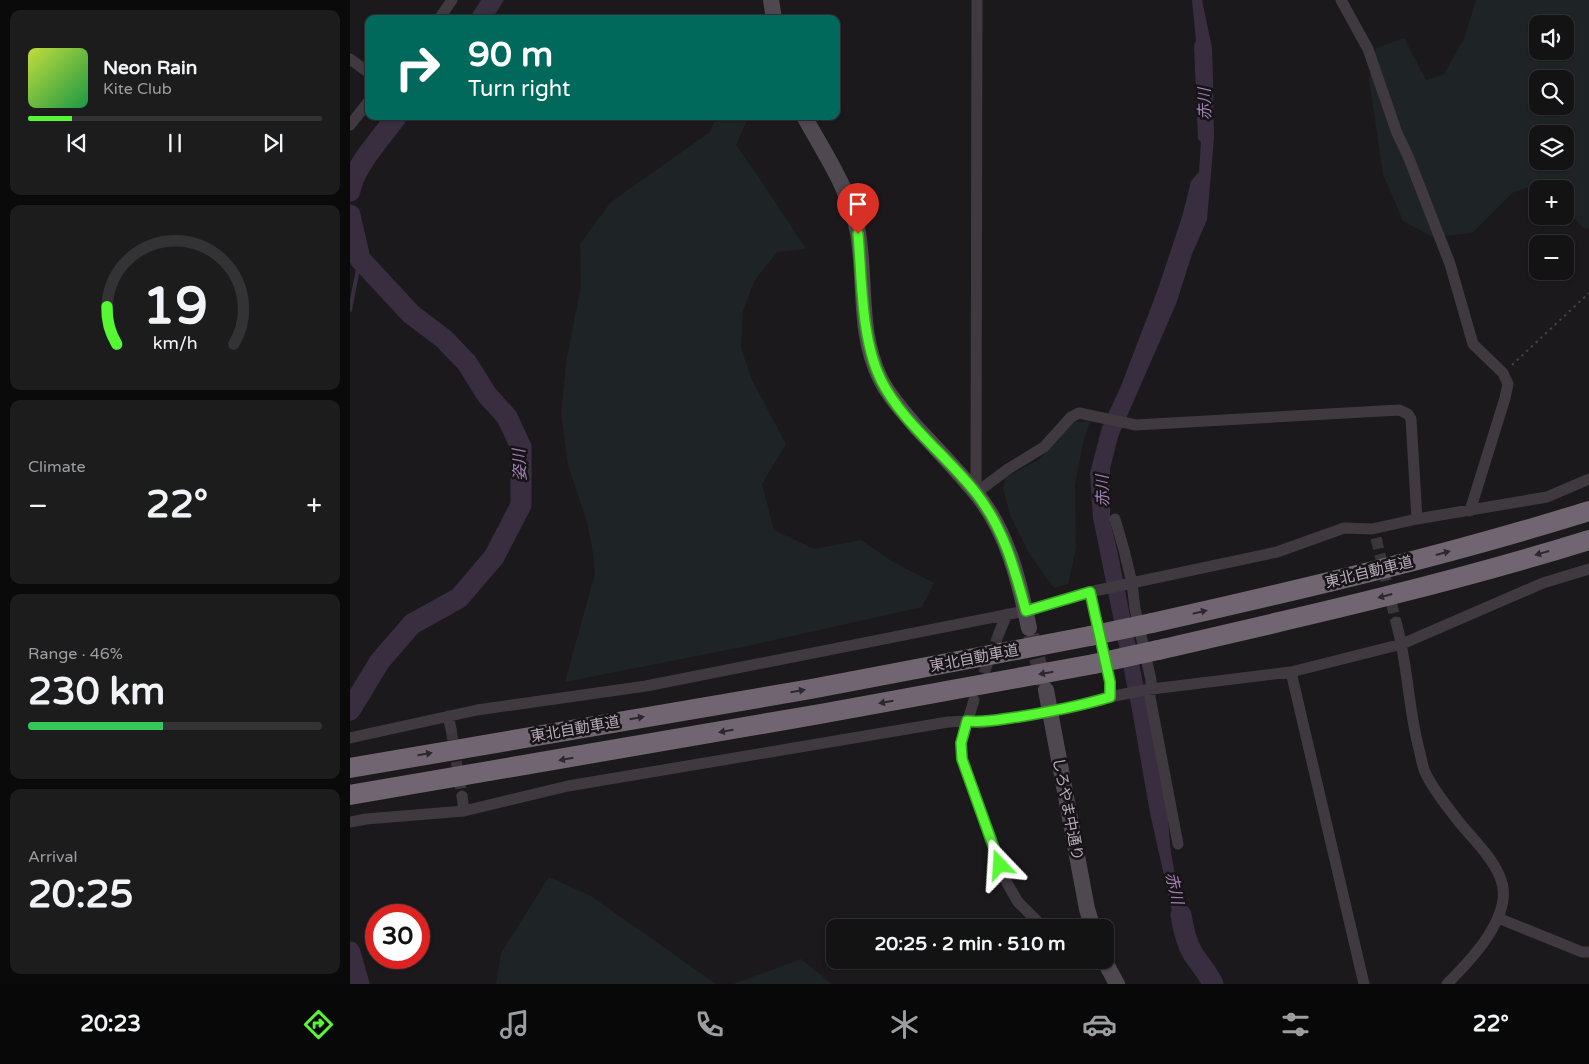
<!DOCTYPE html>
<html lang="en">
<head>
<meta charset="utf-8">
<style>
	:root { --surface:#141314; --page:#1d1c1d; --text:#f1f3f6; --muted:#9d9ea0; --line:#333234; --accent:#56f834 }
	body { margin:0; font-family:"Varela Round","Noto Sans JP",sans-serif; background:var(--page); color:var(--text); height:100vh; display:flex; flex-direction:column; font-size:19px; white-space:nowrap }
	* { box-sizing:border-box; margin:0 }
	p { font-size:16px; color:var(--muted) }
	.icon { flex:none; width:28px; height:28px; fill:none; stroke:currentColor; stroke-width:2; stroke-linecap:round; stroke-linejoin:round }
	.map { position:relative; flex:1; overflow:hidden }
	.drawer { display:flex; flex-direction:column; gap:10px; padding:10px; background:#0b0a0b; width:350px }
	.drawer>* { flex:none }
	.guide { position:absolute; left:15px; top:15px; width:475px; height:105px; border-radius:10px; box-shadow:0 1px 4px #0004,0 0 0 1px var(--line); background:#00695c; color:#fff; overflow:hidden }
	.buttons { position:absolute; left:1179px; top:15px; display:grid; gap:10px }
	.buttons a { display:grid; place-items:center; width:45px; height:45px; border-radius:10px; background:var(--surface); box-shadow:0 1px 4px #0004,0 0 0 1px var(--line); font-size:25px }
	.speed { position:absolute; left:15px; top:904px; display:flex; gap:10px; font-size:25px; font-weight:700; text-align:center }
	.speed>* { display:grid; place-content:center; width:65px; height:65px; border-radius:50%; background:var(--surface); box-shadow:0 1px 4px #0004,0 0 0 1px var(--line); line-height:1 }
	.speed .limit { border:8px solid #d22; background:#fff; color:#111 }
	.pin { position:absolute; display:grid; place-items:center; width:42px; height:42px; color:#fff; margin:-51px -21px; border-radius:50% 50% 50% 0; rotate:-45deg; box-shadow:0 0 5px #0007 }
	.pin .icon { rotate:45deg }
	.me { position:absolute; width:55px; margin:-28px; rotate:340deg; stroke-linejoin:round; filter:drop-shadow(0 0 4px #0008) }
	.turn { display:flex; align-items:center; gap:18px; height:105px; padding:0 20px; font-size:22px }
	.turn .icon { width:65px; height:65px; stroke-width:2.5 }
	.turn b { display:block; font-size:35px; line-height:42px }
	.big { font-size:38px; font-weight:700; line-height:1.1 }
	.drawer .widget { flex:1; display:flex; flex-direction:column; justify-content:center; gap:8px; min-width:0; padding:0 18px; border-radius:10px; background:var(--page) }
	.drawer .dial { align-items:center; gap:0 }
	.dial svg { height:130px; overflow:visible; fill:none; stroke:var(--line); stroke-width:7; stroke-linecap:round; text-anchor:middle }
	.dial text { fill:var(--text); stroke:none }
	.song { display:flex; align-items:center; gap:15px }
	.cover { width:60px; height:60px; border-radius:8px; background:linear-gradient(135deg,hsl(70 70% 55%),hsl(140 70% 35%)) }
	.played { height:5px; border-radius:2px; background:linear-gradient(90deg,var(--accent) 15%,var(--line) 15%) }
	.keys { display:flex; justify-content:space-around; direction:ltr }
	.heat { display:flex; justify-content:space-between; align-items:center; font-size:28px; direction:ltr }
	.charge { height:8px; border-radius:4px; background:linear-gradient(90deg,#34c759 46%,var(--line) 0) }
	.trip { position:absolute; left:476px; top:919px; width:288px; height:50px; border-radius:10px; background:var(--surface); box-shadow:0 1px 4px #0004,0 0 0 1px var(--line); font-weight:700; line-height:50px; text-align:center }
	.tabs { display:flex; height:80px; justify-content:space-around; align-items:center; background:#080808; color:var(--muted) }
	.tabs .icon { width:35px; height:35px }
	.tabs .on { color:var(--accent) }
	.tabs b { font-size:22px; color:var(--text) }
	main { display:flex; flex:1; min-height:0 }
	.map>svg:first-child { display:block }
	.green { fill:#1e2426; fill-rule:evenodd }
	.water { fill:#392e40 }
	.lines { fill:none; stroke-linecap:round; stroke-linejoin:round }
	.stream { stroke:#392e40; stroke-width:4 }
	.river { stroke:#392e40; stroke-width:21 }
	.street-tunnel { stroke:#3b363b; stroke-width:11; stroke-dasharray:11 5.5; stroke-linecap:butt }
	.secondary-tunnel { stroke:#3b363b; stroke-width:16; stroke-dasharray:16 8; stroke-linecap:butt }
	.path { stroke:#464047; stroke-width:2; stroke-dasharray:2.5 4; stroke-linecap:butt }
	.street { stroke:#403a40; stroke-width:11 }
	.secondary { stroke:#504850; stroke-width:16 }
	.highway { stroke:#706571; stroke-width:20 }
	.highway-bridge { stroke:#706571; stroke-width:20 }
	.oneway { fill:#2c282d }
	.route-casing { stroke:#38a122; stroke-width:12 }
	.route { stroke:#56f834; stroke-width:9 }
	.labels { text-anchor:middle; stroke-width:5; stroke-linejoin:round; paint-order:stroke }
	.street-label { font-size:15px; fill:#b9abbb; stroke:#161416 }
	.water-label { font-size:16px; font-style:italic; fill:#a381b7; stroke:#161416 }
</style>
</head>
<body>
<main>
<section class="drawer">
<div class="widget">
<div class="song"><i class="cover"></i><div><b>Neon Rain</b><p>Kite Club</p></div></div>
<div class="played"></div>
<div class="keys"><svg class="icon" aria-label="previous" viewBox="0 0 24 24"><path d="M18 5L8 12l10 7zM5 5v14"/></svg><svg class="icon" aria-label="pause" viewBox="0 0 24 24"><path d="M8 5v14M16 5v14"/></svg><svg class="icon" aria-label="next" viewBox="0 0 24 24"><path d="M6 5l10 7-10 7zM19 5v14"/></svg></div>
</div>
<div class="widget dial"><svg viewBox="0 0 100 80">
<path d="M14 69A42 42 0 1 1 86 69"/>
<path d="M14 69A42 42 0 0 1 8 46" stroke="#56f834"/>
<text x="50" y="56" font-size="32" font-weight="700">19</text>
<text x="50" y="72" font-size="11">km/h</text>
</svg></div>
<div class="widget"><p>Climate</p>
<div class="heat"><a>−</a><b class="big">22°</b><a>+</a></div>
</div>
<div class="widget"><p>Range · 46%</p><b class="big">230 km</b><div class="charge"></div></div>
<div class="widget"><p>Arrival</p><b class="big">20:25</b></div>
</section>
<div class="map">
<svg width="1239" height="984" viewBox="0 0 1239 984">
	<rect width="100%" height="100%" fill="#1b191b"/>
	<path class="green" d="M1126,0H1239V229L1233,228L1215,206V189H1201L1197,184H1186L1162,193L1122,233L1083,237L1053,221L1033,174L1019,79L1026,48L1054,38L1076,80L1094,74L1114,39ZM1188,24H1215V51H1188ZM1188,79H1215V106H1188ZM1188,134H1215V161H1188Z
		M366,116H399L386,145L408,176L456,249L427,252L405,280L393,311L391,348L402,380L436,444L412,484L424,530L464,549L511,540L543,562L584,583L572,607L397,646L215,682L245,574L243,553L237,522L218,465L211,413L217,357L231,286L230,244L261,202L360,132Z
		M740,421L733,443L725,485L726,548L718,584L704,588L680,555L660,515L653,487L656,477L689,460L723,422Z
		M199,877L241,896L366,984H146L151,953Z
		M451,959L482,984H383Z"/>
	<path class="water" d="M131,0H154L142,19H119Z
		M842,0H852L862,48L863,81L864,138L857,220L842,254L826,304L768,437L760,469V521L768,554L817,808L821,853L839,948L824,920L800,813L782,710L743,518L740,473L752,427L771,386L808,289L832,217L841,181L849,172L851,142L848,139L844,45L846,41Z
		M42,116H52L46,126L11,163Z"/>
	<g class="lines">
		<path class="stream" d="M0,310L10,259"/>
		<path class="river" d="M0,191C4,166 32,137 47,116
			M0,215L10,259L61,314L94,339L117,363L137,395L157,417L171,447V505L144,557L109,598L62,624L30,661L0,710
			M831,915C833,928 836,942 843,954C850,964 858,973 863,984
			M0,952L9,984"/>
		<path class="street-tunnel" d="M1026,538L1046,622
			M628,689L649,633
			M101,729L112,796"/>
		<path class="secondary-tunnel" d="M681,635L694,684"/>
		<path class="path" d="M1162,365L1239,293"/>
		<path class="street" d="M991,0L1018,49L1047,133L1058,156L1100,264L1123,344L1153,373L1158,384L1155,398L1120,511
			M89,19L102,0
			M0,59L19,73
			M0,125L19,101
			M626,493L658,469L694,447L721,417L729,413L786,425L1049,410L1058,414L1061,419L1067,519
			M626,493L627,0
			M765,519L774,550L782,583L785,609L801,680L800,697L828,844
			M740,592L760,682V697
			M1046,622C1058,664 1058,708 1069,749C1071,757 1072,765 1075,772C1083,790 1097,806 1109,822C1123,839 1142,857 1150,877C1166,914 1121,960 1097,984
			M649,633L657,614
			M941,672L1014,984
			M624,700L611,743L612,759L657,883L668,902L694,928
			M98,716L101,729
			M0,738L127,710L296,686L675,611L744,591L927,552L994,528L1022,529L1067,519L1197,497L1239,479
			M112,796L114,811
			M0,822L16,819L114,811L218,786L598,722L617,721L631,723L699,712L734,704L760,697L794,690L941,672L1052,644L1193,583L1239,569
			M1148,918L1232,952H1239"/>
		<path class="secondary" d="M421,0L424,19
			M454,116C474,153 500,190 508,233C516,281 508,333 530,378C539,397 553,411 566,427C586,448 606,469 625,492C657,530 669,580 679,628
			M696,690L737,909L743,928
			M754,960L767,984"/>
		<path class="highway" d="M802,623C949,590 1095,556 1239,511
			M808,650C952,617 1098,584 1239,540
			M0,768L461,689L740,636
			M0,795L470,714L744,664"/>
		<path class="highway-bridge" d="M740,636L802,623
			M744,664L808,650"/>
	</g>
	<defs><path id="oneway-solid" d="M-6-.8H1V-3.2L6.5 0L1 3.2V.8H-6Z" transform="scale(1.25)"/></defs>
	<g class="oneway">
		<use href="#oneway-solid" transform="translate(1093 553) rotate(-15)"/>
		<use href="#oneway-solid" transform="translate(1192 553) rotate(164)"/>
		<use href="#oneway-solid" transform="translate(1035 596) rotate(165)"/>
		<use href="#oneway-solid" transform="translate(850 612) rotate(-13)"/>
		<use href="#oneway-solid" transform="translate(696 673) rotate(170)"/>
		<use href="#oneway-solid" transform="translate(448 691) rotate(-10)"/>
		<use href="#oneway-solid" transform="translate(536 702) rotate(170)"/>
		<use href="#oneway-solid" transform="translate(287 718) rotate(-10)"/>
		<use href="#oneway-solid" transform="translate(376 731) rotate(170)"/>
		<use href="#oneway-solid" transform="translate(75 754) rotate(-9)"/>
		<use href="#oneway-solid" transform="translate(216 759) rotate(170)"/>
	</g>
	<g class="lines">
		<defs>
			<path id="route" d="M508,234C512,279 511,340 531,380C551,421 597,456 626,493C654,529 664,567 676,611L740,592L760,682V697C730,706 699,712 668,717C651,719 635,723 617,721L611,743L612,759L650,865"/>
		</defs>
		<use href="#route" class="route-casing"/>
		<use href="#route" class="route"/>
	</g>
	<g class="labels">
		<g class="street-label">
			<text transform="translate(1019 572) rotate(-14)" y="5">東北自動車道</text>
			<text transform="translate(624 658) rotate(-11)" y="5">東北自動車道</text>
			<text transform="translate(225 729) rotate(-10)" y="5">東北自動車道</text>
			<text transform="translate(718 809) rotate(79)" y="5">しろやま中通り</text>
		</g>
		<g class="water-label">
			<text transform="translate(854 104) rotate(-91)" y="6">赤川</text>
			<text transform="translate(169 465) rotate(-93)" y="6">姿川</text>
			<text transform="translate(752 491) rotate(-91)" y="6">赤川</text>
			<text transform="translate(825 888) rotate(78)" y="6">赤川</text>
		</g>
	</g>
</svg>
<div class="buttons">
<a><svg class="icon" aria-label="sound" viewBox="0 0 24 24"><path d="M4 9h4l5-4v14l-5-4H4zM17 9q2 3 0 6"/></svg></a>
<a><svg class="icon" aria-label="search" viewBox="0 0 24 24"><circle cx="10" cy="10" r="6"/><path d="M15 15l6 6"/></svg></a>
<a><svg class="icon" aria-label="layers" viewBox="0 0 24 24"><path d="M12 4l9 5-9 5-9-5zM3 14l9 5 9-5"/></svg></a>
<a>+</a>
<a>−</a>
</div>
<div class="speed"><div class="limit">30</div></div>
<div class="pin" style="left:508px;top:234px;background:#d93025"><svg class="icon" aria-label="arrive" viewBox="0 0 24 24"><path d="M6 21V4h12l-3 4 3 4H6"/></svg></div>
<svg class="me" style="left:650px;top:865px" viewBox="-20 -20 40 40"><path d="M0-17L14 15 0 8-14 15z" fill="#56f834" stroke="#fff" stroke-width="4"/></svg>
<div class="trip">20:25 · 2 min · 510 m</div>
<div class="guide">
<div class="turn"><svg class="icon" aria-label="right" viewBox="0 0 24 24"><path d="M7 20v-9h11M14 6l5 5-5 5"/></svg><div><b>90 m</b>Turn right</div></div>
</div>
</div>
</main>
<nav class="tabs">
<b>20:23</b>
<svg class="icon on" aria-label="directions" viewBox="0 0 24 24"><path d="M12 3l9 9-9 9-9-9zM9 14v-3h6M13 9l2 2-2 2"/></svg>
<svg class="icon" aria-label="music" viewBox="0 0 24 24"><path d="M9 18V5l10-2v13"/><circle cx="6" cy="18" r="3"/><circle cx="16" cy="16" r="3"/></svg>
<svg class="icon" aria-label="phone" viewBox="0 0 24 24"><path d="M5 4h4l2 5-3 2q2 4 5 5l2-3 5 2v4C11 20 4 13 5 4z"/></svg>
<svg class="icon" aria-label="climate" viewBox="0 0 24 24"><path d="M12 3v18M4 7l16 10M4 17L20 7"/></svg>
<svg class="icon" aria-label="car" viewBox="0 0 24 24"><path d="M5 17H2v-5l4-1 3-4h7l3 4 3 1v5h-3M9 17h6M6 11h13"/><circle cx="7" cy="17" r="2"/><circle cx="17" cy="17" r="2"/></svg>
<svg class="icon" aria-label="filters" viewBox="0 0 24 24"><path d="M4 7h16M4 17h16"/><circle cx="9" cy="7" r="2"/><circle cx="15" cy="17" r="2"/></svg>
<b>22°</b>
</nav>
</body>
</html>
